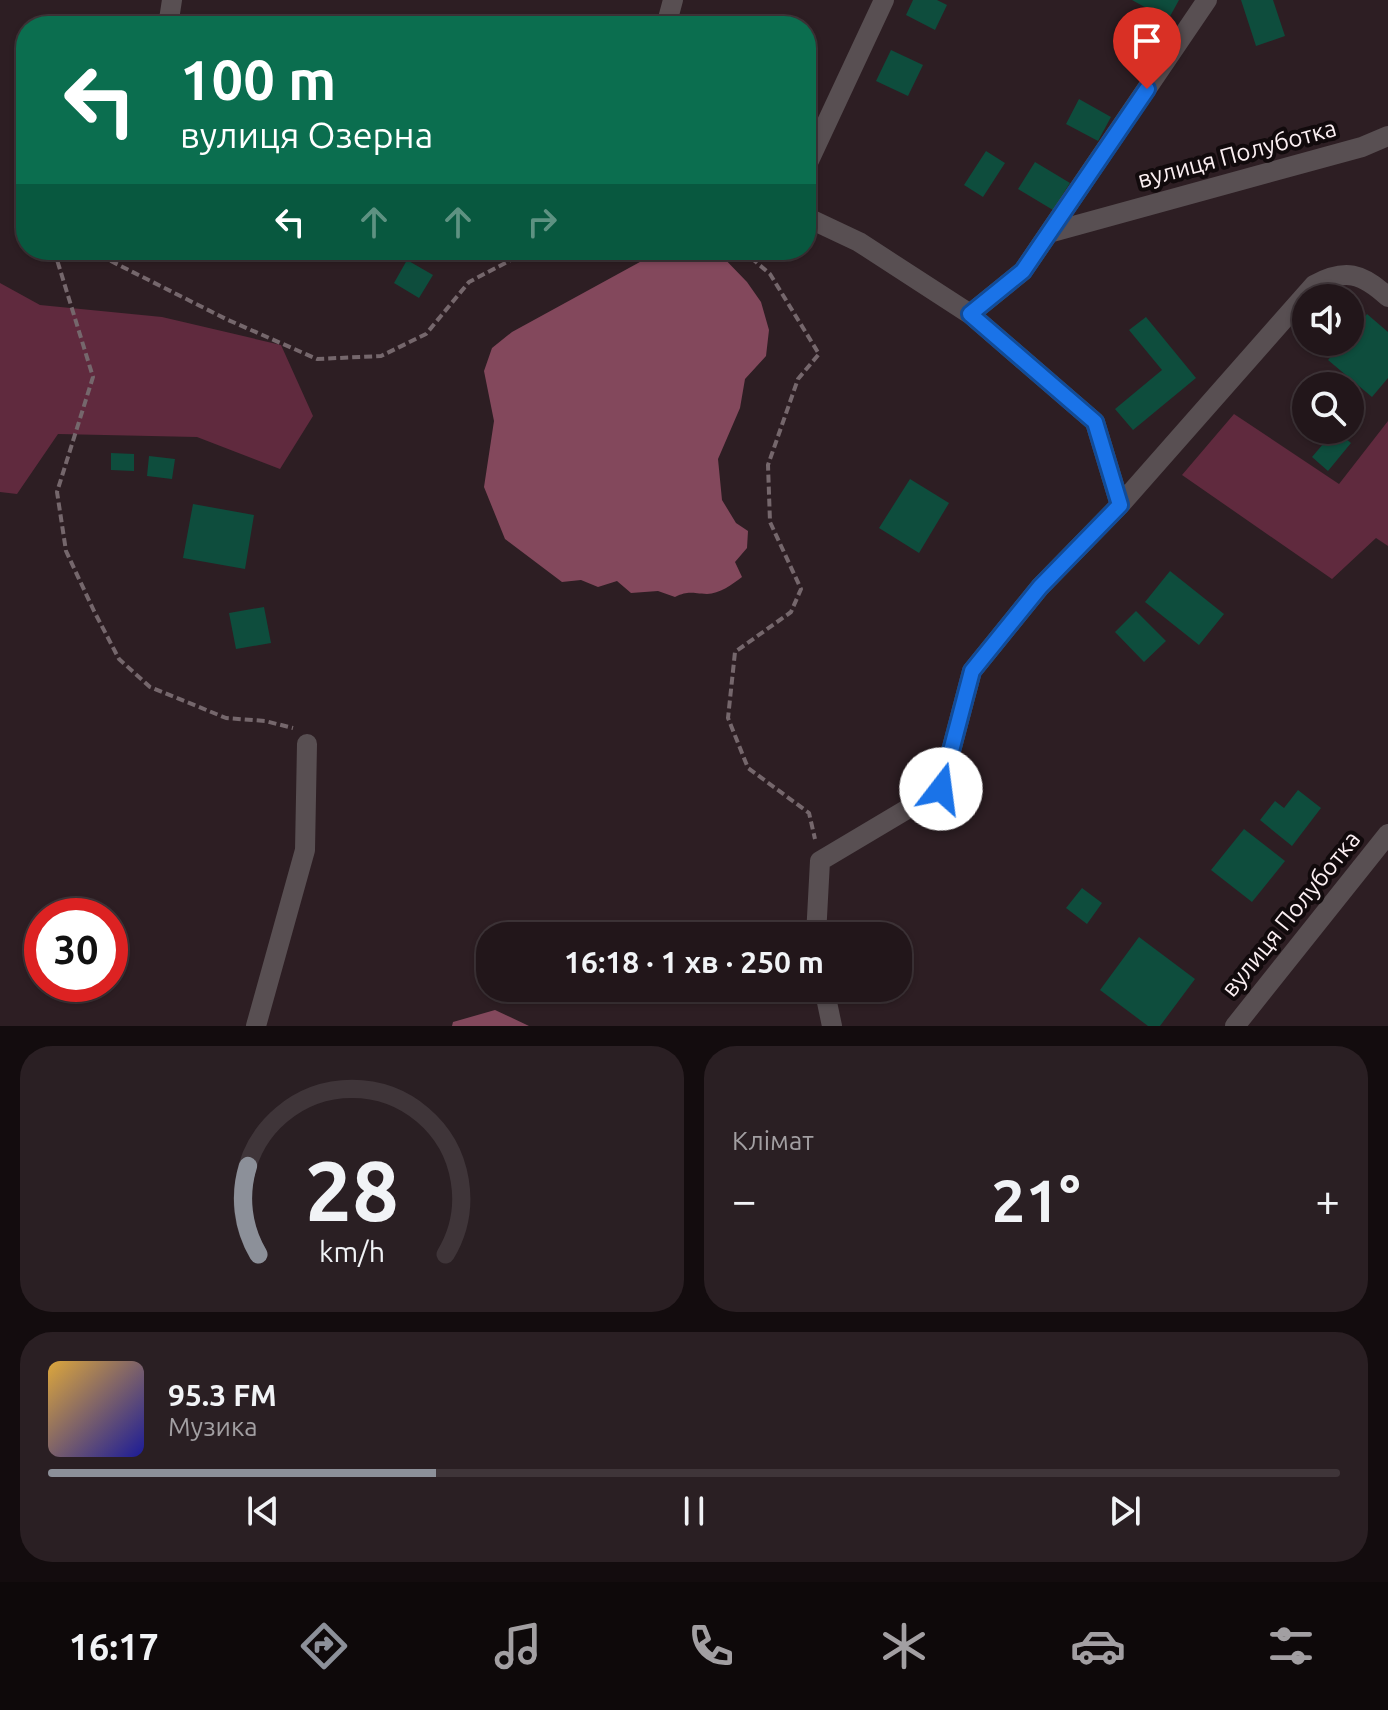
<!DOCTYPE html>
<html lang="uk">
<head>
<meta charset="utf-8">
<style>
	:root { --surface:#22161a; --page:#2a1f23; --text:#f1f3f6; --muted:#a29fa2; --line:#3f3539; --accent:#8c9099 }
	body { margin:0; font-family:Ubuntu,sans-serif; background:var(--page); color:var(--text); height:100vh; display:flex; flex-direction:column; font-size:30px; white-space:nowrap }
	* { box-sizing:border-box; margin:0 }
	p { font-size:26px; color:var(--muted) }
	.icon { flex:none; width:44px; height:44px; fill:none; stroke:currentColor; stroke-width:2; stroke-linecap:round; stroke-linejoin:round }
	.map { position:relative; height:1026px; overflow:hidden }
	.drawer { display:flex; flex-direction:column; gap:20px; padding:20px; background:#130c0e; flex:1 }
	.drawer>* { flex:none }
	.top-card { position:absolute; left:16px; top:16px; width:800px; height:244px; border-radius:32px; box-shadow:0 2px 6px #0004,0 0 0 2px var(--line); background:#0b6e4f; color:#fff; overflow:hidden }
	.tools { position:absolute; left:1292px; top:284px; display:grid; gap:16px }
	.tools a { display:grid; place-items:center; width:72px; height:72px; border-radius:50%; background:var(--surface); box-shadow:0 2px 6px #0004,0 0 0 2px var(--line); font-size:40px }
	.speed { position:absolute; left:24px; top:898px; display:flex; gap:16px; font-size:40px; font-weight:700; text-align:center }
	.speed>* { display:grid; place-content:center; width:104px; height:104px; border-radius:50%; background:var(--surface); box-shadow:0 2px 6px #0004,0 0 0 2px var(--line); line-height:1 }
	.speed .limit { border:12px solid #d22; background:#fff; color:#111 }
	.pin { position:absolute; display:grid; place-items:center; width:68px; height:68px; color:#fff; margin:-82px -34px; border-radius:50% 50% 50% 0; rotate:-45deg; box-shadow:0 0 8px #0007 }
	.pin .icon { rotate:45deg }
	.me { position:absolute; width:88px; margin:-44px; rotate:15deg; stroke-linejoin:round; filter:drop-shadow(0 0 6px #0008) }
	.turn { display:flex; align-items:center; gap:28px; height:168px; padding:0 32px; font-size:36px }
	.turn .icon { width:104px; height:104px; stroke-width:2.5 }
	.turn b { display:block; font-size:56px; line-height:68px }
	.lanes { display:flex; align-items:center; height:76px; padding:0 32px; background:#0003; justify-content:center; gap:40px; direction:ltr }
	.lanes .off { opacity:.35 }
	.big { font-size:60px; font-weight:600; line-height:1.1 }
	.drawer .tile { flex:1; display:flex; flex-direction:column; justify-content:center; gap:12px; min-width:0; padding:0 28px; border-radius:32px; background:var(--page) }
	.drawer .dial { align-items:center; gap:0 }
	.dial svg { height:208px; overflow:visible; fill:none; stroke:var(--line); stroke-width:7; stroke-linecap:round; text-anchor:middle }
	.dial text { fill:var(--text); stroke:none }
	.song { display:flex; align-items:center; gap:24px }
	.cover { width:96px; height:96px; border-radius:12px; background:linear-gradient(135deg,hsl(40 70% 55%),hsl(240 70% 35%)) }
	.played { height:8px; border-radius:4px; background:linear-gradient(90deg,var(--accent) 30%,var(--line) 30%) }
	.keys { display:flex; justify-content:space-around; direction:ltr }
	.heat { display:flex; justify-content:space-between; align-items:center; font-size:44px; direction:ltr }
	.drawer .tiles { flex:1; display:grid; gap:20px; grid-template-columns:1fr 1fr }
	.tile:last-child { grid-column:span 2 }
	.trip { position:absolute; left:476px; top:922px; width:436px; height:80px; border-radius:32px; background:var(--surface); box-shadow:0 2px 6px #0004,0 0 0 2px var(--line); font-weight:600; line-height:80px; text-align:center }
	.menu { display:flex; height:128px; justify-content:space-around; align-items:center; background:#0e090a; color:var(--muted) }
	.menu .icon { width:56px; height:56px }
	.menu .current { color:var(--accent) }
	.menu b { font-size:36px; color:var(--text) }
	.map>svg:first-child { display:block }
	.green { fill:#602a3e }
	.water { fill:#83485c }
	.building { fill:#0e4d3d }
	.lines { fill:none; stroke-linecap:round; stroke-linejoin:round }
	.path { stroke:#75676c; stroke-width:4; stroke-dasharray:8 4; stroke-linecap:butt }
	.street { stroke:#584f52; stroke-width:20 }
	.route-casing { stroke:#114b97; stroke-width:20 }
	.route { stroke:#1a73e8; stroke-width:14 }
	.labels { text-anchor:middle; stroke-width:8; stroke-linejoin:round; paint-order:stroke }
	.street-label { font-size:24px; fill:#fbeff2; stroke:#110a0c }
</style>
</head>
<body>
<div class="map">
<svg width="1388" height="1026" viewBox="0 0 1388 1026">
	<rect width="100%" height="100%" fill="#2d1e23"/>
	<path class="green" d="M0,283L40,305L162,317L281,345L313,416L280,469L197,437L58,434L17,494L0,492Z
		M1234,414L1339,484L1388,421V546L1376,538L1332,579L1182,475Z"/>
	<path class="water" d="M660,251L696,256L718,252L747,282L761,302L769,330L766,356L745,379L740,408L718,459L722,500L736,523L748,531L747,548L735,562L742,577C733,584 719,594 707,594C692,594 690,590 675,597L658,591L631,593L617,581L598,587L581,580L562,582L505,539L484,487L494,421L484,371L492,348L512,332Z
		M495,1010L529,1026H452L453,1022Z"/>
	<path class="building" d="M913,0H937L947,5L935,30L906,15Z
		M1132,0H1179L1168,20Z
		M1241,0H1273L1285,36L1256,46Z
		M891,50L923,65L908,96L876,81Z
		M1079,99L1111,117L1098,141L1066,124Z
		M986,151L1005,163L983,197L964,185Z
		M1035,162L1070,183L1053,210L1018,189Z
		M407,260L433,275L419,298L394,283Z
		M1367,314L1388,332V378L1372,397L1328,360L1343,342H1350V334Z
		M1146,317L1196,378L1133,430L1115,409L1162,370L1129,330Z
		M1335,430L1351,443L1328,471L1312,457Z
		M111,453L134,454V471L111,470Z
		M149,456L175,459L172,479L147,476Z
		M910,479L949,503L919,553L879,528Z
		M193,504L254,515L245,569L183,558Z
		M1170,571L1224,614L1199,645L1145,602Z
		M264,607L271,643L236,649L229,613Z
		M1136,611L1166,641L1144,662L1115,632Z
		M1298,790L1321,808L1292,846L1260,820L1275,801L1284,808Z
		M1244,829L1285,861L1252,902L1211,870Z
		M1082,888L1102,903L1087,924L1066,908Z
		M1139,937L1195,979L1160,1026H1148L1100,990Z
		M898,942H902L905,989L898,990Z"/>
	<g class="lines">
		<path class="path" d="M54,250L93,377L57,492L66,551L94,611L119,659L150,687L226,718L265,721L293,728
			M89,250L226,319L317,359L381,356L426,334L469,282L530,250
			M742,250L770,274L819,354L798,379L768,465L770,522L801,589L791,612L735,652L728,718L748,768L809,813L815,839"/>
		<path class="street" d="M168,26L172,0
			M666,26L673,0
			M806,167L884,0
			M806,217L859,242L970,314L1095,422L1120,505
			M1052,232L1362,147L1388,136
			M970,314L1023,271L1207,0
			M816,936L820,861L941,789L972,671L1040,587L1120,505L1314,285C1345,268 1362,273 1388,297
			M824,988L832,1026
			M256,1026L305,850L307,744
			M1235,1026L1388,834"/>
	</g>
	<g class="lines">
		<defs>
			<path id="route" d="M941,789L972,671L1040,587L1120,505L1095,422L970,314L1023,271L1147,89"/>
		</defs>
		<use href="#route" class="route-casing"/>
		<use href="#route" class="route"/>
	</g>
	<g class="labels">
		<g class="street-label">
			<text transform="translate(1237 154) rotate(-15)" y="8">вулиця Полуботка</text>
			<text transform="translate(1291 914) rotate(-51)" y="8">вулиця Полуботка</text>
		</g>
	</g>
</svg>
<div class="tools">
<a><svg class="icon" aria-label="sound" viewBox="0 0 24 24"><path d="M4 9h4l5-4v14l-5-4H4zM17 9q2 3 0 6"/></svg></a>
<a><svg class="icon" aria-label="search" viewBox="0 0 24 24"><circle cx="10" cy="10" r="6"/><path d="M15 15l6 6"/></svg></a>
</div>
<div class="speed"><div class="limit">30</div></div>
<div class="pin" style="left:1147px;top:89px;background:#d93025"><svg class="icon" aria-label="arrive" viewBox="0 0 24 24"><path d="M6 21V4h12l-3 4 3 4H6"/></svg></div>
<svg class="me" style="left:941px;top:789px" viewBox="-20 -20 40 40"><circle r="19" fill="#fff"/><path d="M0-13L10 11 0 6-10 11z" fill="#1a73e8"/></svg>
<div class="trip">16:18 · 1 хв · 250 m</div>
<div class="top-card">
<div class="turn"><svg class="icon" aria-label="left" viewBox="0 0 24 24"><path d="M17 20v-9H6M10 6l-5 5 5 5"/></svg><div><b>100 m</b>вулиця Озерна</div></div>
<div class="lanes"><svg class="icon" aria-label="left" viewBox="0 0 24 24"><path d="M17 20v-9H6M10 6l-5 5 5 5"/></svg><svg class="icon off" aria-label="ahead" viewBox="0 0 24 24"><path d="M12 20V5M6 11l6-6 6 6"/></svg><svg class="icon off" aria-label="ahead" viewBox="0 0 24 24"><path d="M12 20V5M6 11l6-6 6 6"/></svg><svg class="icon off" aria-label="right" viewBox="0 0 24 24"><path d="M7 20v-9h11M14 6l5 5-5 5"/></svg></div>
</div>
</div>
<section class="drawer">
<div class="tiles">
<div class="tile dial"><svg viewBox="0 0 100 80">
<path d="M14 69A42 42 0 1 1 86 69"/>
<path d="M14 69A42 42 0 0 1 10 35" stroke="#8c9099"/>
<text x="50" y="56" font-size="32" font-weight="700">28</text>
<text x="50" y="72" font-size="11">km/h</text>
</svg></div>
<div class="tile"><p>Клімат</p>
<div class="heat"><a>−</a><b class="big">21°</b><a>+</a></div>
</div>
<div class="tile">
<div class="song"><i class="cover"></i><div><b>95.3 FM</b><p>Музика</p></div></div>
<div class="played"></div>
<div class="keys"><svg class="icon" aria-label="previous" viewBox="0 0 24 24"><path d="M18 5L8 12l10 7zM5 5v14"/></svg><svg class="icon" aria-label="pause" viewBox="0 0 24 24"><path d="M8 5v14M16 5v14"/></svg><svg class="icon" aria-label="next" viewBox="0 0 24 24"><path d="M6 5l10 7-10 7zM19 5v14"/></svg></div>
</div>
</div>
</section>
<nav class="menu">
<b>16:17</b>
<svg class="icon current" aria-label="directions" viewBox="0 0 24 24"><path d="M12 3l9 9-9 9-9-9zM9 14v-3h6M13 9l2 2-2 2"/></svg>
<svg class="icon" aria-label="music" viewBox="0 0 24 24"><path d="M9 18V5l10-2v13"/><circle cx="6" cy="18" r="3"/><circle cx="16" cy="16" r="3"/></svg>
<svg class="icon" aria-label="phone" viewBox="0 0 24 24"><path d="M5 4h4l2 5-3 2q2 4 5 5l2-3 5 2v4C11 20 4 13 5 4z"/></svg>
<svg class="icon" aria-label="climate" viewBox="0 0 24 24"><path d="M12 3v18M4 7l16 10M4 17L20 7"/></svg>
<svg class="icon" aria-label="car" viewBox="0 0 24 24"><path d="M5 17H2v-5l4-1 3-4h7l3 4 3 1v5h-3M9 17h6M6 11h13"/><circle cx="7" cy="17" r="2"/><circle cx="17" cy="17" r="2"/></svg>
<svg class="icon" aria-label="filters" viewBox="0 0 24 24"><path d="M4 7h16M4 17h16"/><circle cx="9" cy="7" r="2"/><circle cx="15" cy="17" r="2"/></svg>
</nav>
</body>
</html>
